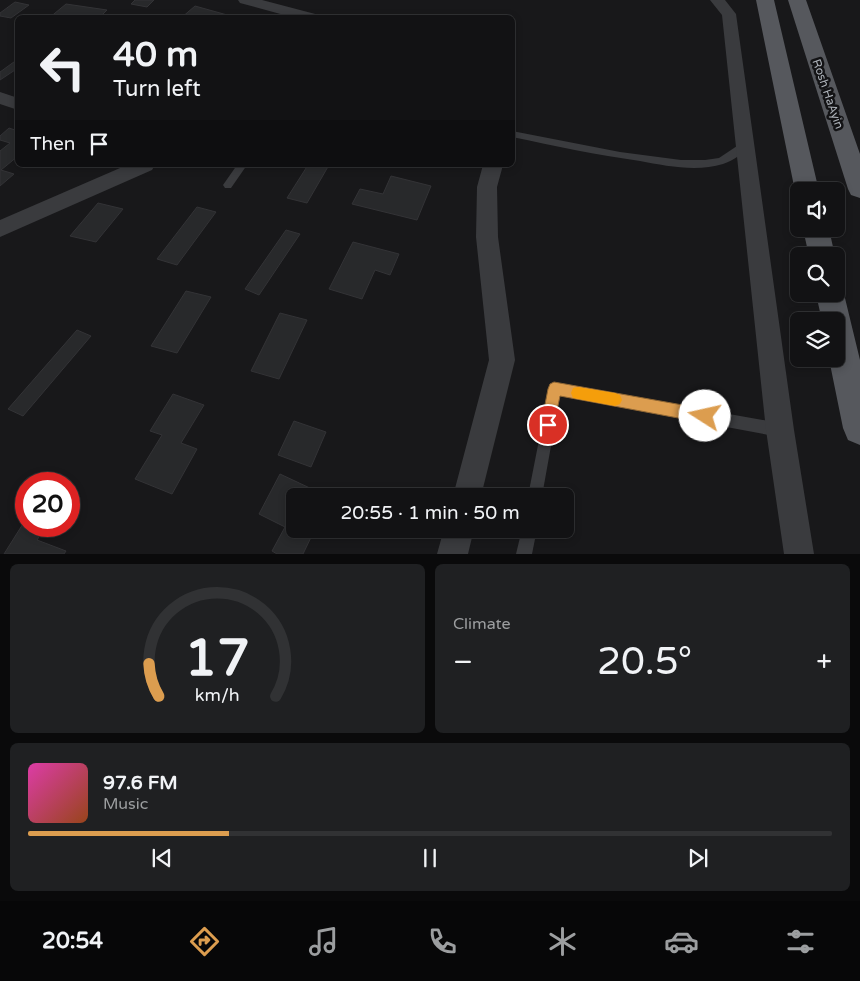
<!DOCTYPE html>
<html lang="en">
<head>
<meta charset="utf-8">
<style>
	:root { --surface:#121214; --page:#1f2022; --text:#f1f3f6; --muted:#9c9ea0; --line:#313234; --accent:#dc9d4f }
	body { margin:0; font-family:"Varela Round",sans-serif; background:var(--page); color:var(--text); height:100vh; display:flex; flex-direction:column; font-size:19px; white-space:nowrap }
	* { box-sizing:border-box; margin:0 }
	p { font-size:16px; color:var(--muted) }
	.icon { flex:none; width:28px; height:28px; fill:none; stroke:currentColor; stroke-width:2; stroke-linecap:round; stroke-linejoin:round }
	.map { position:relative; height:554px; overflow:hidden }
	.panel { display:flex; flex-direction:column; gap:10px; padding:10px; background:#0a0a0b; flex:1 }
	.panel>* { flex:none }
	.hud { position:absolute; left:15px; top:15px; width:500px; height:152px; border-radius:8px; box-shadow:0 2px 8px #0003,0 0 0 1px var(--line); background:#121214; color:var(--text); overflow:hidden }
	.tools { position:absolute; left:790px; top:182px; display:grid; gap:10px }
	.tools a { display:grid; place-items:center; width:55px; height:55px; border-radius:8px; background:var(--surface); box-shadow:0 2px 8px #0003,0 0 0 1px var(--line); font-size:25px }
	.speed { position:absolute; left:15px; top:472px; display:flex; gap:10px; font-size:25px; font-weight:700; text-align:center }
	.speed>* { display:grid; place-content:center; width:65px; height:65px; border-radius:50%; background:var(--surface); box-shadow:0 2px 8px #0003,0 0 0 1px var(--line); line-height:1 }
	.speed .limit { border:8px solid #d22; background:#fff; color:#111 }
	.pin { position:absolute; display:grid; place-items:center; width:42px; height:42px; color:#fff; margin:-21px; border:2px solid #fff; border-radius:50%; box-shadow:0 1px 5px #0007 }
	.me { position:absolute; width:55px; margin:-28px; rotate:280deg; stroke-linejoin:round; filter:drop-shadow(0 0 4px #0008) }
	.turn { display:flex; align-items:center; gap:18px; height:105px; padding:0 15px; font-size:22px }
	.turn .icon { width:65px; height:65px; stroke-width:2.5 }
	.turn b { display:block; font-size:35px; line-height:42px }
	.then { display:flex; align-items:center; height:48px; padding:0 15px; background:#0003; gap:10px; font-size:19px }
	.big { font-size:38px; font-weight:600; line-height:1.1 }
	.panel .tile { flex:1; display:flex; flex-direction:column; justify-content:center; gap:8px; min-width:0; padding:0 18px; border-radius:8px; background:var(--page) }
	.panel .dial { align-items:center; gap:0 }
	.dial svg { height:130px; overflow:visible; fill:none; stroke:var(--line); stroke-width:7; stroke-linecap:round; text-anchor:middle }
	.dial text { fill:var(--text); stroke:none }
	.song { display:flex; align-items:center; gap:15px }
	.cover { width:60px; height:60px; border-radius:8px; background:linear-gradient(135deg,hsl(320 70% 55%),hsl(20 70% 35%)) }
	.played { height:5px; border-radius:2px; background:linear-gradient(90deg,var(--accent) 25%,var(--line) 25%) }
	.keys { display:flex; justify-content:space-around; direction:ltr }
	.heat { display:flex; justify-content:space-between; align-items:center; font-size:28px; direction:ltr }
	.panel .tiles { flex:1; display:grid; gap:10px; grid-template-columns:1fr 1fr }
	.tile:last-child { grid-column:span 2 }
	.trip { position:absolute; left:286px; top:488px; width:288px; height:50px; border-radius:8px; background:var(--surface); box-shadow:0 2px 8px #0003,0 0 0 1px var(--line); font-weight:600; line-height:50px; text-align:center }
	.tabs { display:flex; height:80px; justify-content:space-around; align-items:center; background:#070708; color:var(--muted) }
	.tabs .icon { width:35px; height:35px }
	.tabs .active { color:var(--accent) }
	.tabs b { font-size:22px; color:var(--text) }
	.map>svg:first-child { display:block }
	.building { fill:#28292b; stroke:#333336 }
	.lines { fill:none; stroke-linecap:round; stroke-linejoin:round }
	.lane { fill:#3a3b3e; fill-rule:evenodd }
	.street { fill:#3a3b3e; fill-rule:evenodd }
	.primary { fill:#56585d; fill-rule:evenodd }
	.route { fill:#dc9d4f; stroke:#8f6633 }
	.slow { fill:#f59e0b }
	.labels { text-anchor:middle; stroke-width:5; stroke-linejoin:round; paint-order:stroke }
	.far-street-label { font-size:12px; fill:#acb1b8; stroke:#131315 }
</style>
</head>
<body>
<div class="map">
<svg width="860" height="554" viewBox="0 0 860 554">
	<rect width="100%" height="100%" fill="#18181a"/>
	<path class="building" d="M135,0H154L147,7L131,4Z
		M15,2L29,5L11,18L0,16V13Z
		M66,4L107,10L99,18H49Z
		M195,6L238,18H181Z
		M18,59V68L0,80V72Z
		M9,128L18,131V156L1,170L14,174L0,186V151L10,143L0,140V136Z
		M308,165H329L307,203L287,198Z
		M391,176L431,186L417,220L352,204L360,189L383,194Z
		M98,203L123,209L96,242L70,236Z
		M197,207L216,212L177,265L157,259Z
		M286,230L300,234L259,295L245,289Z
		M353,242L399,254L390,275L375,270L362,299L329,289Z
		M186,291L211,297L177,353L151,346Z
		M280,313L307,320L279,379L251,371Z
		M77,330L91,336L23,416L8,409Z
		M173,394L204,405L181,443L197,449L172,494L135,479L162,435L150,431Z
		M294,421L326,432L311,467L278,455Z
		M280,474L312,489L308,496H295V529H315L303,554H277L272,551L285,527L259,514Z
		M26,519V526H46L37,540L66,551L64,554H4Z"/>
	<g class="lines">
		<path class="lane" d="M512,131L620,152L681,160H705L719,158L743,142L746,141L751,144C745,152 733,161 723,164C697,172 666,166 640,161C597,155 555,146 512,137Z
			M237,165H247L231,188H225L223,185Z
			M555,383L780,423L785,425L787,430L785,435L780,437L560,396L542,496H528L549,389L550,385Z
			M522,529H537L532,554H516Z"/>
		<path class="street" d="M238,0H262L319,15L321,18H295L240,3Z
			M710,0H725L736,14L794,430L814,554H784L766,430L722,15Z
			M0,92L18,98V110L0,104Z
			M127,165H155L152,170L0,237V220Z
			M483,165H503L497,187L498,237L515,360L481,496H453L489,360L476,237L477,187Z
			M444,529H474L468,554H437Z"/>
		<path class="primary" d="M756,0H774L819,191H799V198L795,191Z
			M788,0H806L860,154V198L851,195L848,189Z
			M803,229H829L835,256H809Z
			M836,284L840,285L844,294L860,360V445L848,440L843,428L829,359H836V321H822L816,294H836Z"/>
	</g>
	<path class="route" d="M554,382L705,409L709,411L711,416L709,421L705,423L560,396L553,429L548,431L543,429L541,425L548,389L550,384Z"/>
	<path class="slow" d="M578,387L615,393L620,395L622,400L620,404L615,406L578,399L573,398L571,393L573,388Z"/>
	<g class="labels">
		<g class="far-street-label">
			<text transform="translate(828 94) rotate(71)" y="4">Rosh HaAyin</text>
		</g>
	</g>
</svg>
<div class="tools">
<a><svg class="icon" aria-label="sound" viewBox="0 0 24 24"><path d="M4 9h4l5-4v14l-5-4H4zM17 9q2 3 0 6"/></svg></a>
<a><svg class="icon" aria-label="search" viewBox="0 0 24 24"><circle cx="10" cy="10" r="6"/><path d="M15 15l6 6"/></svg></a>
<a><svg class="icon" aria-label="layers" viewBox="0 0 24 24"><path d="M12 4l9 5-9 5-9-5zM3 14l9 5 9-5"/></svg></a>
</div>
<div class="speed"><div class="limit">20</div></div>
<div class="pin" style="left:548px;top:425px;background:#d93025"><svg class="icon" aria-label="arrive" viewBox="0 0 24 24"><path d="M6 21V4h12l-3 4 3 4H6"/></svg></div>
<svg class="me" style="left:705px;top:416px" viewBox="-20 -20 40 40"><circle r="19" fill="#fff"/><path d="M0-13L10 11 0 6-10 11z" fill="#dc9d4f"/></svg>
<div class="trip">20:55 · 1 min · 50 m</div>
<div class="hud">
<div class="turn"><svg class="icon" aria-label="left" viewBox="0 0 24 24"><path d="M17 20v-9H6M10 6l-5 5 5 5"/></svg><div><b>40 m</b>Turn left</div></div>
<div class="then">Then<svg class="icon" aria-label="arrive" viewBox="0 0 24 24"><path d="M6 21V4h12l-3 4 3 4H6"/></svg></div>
</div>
</div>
<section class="panel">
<div class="tiles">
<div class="tile dial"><svg viewBox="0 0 100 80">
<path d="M14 69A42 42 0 1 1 86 69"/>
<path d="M14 69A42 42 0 0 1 8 49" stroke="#dc9d4f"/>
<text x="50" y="56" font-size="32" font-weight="700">17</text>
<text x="50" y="72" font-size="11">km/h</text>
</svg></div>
<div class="tile"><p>Climate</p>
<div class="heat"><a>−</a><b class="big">20.5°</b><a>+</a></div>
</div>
<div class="tile">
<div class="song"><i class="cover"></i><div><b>97.6 FM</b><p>Music</p></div></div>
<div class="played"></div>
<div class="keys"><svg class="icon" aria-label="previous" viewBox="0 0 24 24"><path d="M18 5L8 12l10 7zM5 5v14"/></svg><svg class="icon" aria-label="pause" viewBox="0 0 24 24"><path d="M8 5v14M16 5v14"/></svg><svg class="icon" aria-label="next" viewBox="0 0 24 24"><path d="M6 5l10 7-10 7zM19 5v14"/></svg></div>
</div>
</div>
</section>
<nav class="tabs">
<b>20:54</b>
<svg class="icon active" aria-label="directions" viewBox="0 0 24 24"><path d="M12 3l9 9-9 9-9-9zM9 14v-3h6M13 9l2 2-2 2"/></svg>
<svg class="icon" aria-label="music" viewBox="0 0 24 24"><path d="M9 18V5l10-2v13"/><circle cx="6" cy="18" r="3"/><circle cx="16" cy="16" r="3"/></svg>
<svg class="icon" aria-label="phone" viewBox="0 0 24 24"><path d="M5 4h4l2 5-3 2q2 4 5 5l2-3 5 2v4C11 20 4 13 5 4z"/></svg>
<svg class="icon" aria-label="climate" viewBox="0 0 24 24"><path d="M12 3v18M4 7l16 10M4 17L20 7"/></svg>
<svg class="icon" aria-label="car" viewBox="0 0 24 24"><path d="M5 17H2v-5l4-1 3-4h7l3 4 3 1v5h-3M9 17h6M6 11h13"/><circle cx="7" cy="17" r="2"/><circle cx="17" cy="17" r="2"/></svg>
<svg class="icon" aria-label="filters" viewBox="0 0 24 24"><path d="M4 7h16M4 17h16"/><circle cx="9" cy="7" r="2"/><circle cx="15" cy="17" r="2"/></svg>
</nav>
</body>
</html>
